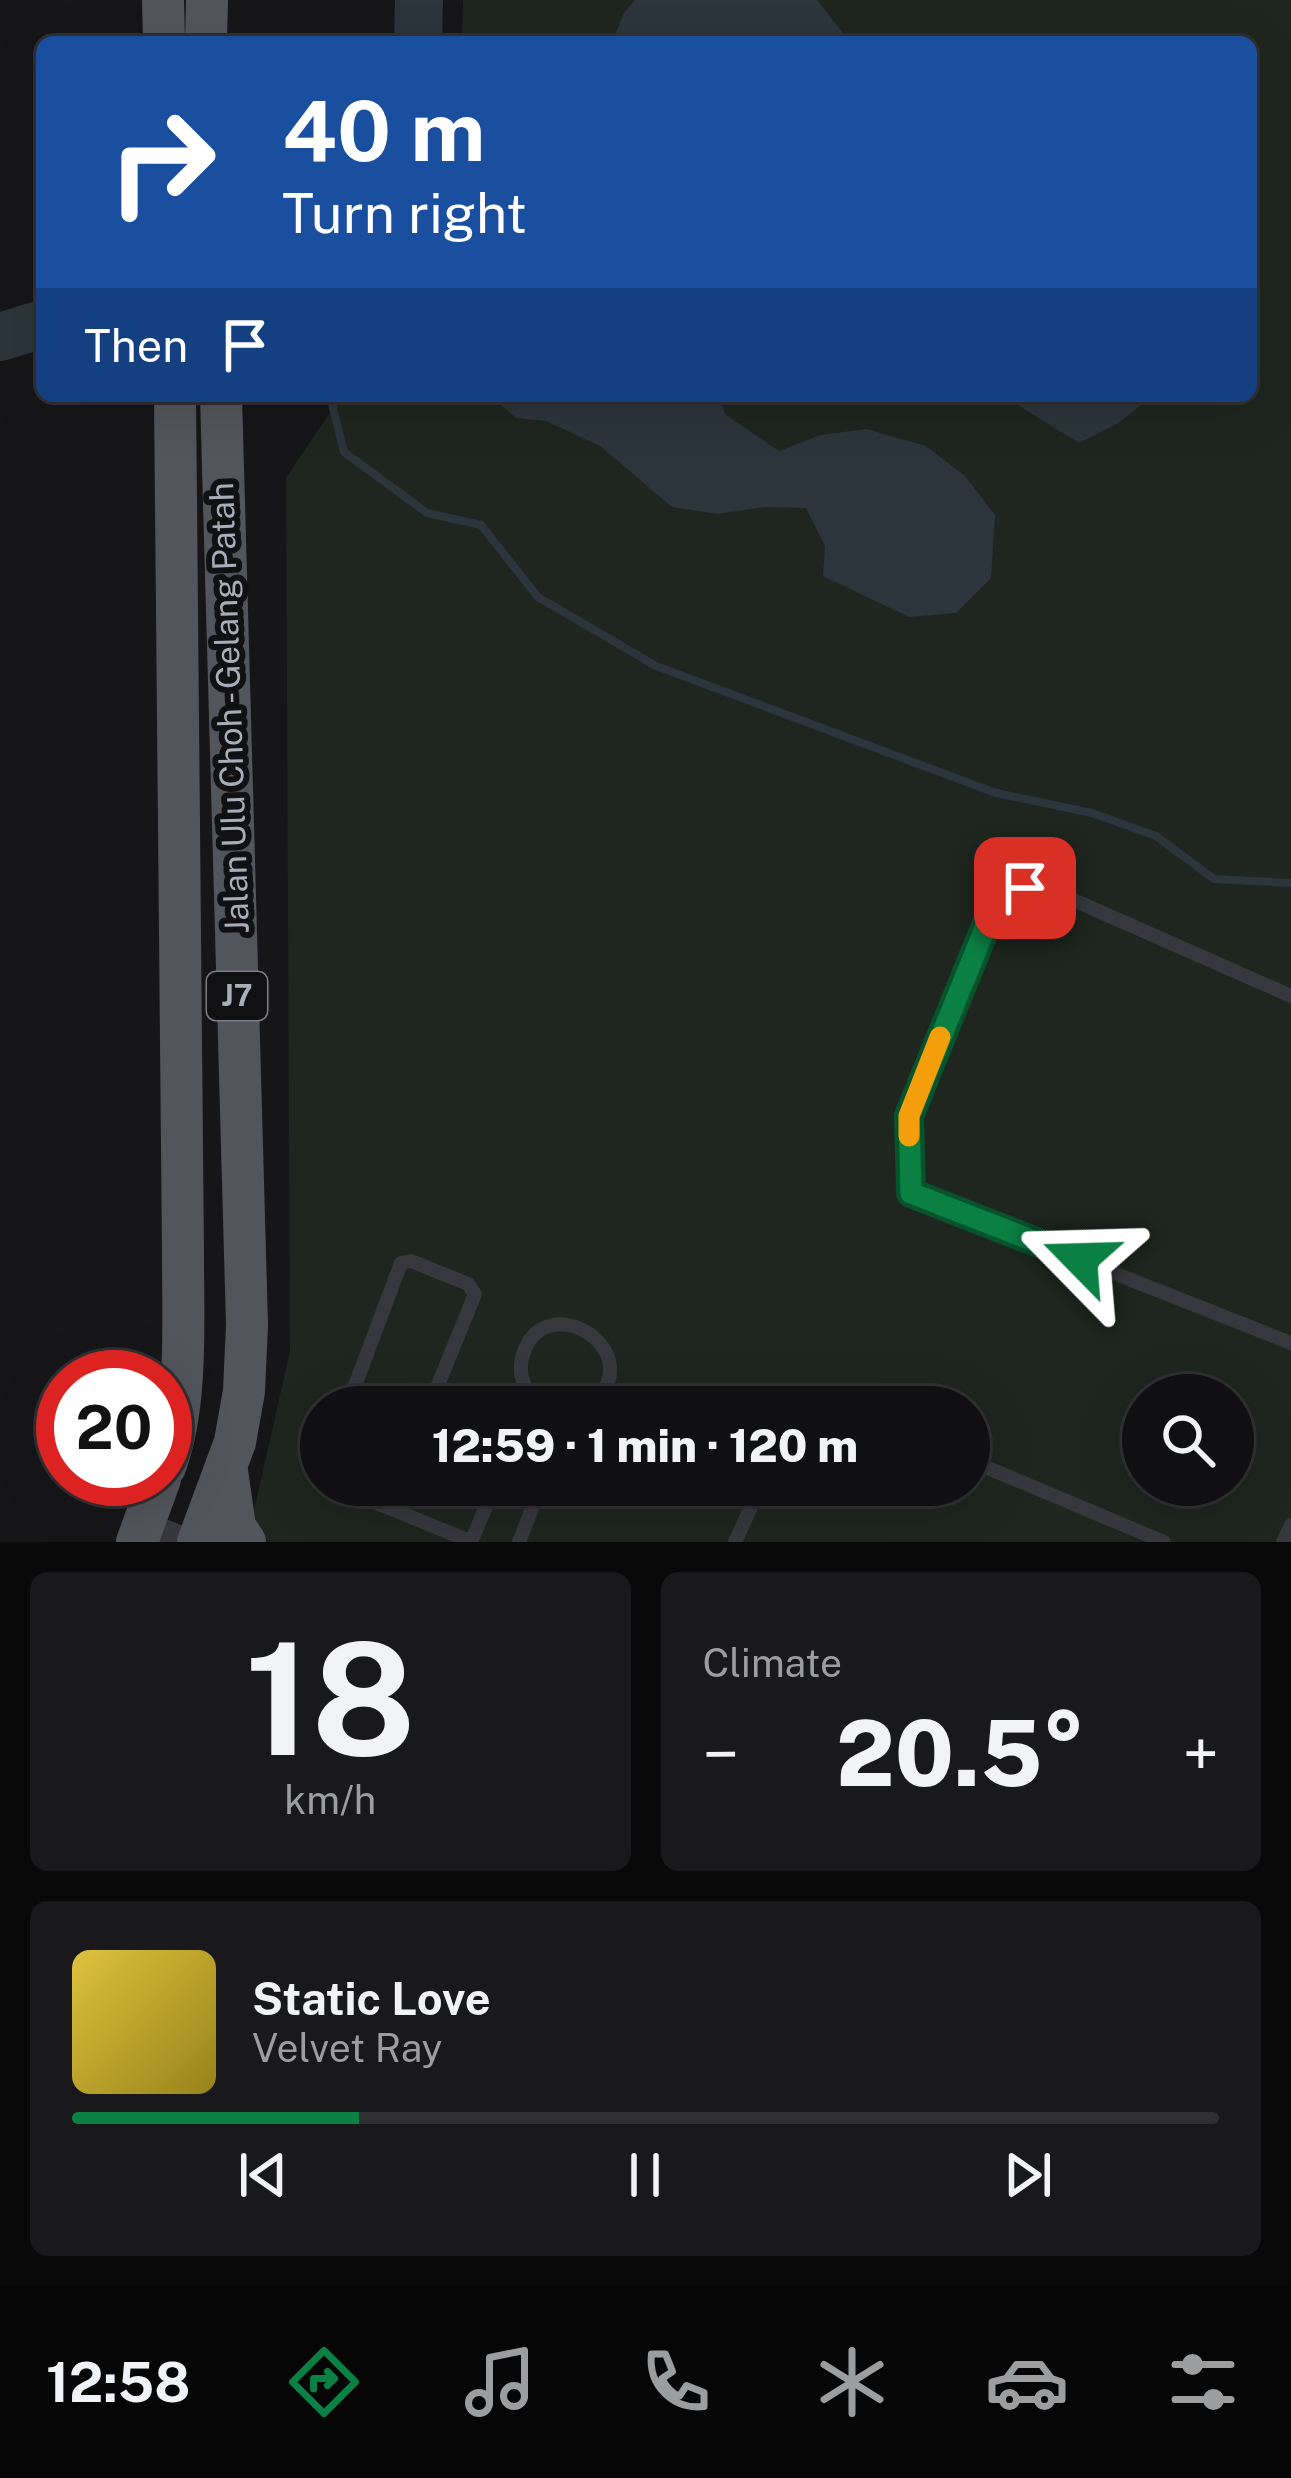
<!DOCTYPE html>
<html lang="en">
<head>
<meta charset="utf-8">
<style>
	:root { --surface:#101012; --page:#19191b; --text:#f1f3f6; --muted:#9c9d9f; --line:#303032; --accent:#0b8043 }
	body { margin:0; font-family:"Public Sans",sans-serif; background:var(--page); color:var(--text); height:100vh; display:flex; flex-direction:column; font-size:45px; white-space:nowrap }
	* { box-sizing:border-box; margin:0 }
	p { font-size:39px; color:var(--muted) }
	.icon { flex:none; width:66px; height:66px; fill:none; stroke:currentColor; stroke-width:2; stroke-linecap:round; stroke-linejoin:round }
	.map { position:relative; height:1542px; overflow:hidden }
	.sheet { display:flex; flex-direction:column; gap:30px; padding:30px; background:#09090a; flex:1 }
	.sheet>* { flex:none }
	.top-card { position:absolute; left:36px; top:36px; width:1221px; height:366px; border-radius:18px; box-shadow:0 12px 48px #0002,0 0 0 3px var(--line); background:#1a4fa0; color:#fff; overflow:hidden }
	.tools { position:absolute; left:1122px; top:1374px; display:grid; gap:24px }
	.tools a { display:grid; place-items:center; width:132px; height:132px; border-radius:50%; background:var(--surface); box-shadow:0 12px 48px #0002,0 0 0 3px var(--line); font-size:60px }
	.speed { position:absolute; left:36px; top:1350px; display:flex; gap:24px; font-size:60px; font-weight:700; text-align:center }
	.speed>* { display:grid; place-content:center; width:156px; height:156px; border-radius:50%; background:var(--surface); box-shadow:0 12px 48px #0002,0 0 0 3px var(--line); line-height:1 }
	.speed .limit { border:18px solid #d22; background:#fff; color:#111 }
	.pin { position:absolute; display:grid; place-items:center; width:102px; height:102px; color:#fff; margin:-51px; border-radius:24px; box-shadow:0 6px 18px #0006 }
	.me { position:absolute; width:132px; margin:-66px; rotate:292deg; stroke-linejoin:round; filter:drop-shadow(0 0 9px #0008) }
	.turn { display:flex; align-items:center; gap:42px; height:252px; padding:0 48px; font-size:54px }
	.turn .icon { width:156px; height:156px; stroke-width:2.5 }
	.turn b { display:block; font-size:84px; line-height:102px }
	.then { display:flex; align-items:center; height:114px; padding:0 48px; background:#0003; gap:24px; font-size:45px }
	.big { font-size:90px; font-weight:800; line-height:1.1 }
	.sheet .tile { flex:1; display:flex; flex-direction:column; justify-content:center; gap:18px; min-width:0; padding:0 42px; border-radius:18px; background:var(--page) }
	.sheet .dial { align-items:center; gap:0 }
	.dial b { font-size:156px; line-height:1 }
	.song { display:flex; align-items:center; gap:36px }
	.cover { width:144px; height:144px; border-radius:18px; background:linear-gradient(135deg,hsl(50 70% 55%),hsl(50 70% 35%)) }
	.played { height:12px; border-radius:6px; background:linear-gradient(90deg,var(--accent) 25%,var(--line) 25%) }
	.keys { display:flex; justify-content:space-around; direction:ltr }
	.heat { display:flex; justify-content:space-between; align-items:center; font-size:66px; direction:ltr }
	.sheet .tiles { flex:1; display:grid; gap:30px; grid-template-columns:1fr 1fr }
	.tile:last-child { grid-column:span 2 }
	.trip { position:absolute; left:300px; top:1386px; width:690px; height:120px; border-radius:60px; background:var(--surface); box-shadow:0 12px 48px #0002,0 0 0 3px var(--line); font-weight:800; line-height:120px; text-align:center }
	.tab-bar { display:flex; height:192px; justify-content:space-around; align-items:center; background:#060607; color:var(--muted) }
	.tab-bar .icon { width:84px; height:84px }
	.tab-bar .active { color:var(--accent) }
	.tab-bar b { font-size:54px; color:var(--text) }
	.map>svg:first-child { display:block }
	.green { fill:#1e261f; fill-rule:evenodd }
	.water { fill:#2c353c }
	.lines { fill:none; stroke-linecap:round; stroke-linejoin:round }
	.stream { stroke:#2c353c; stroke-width:8 }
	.river { stroke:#2c353c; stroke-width:48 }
	.service { stroke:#37383d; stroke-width:14 }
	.tertiary { stroke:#37383d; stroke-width:33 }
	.primary { stroke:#53555c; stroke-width:42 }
	.route-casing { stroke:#07532c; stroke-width:30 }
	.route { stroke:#0b8043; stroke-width:21 }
	.slow { stroke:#f59e0b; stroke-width:21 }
	.labels { text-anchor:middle; stroke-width:12; stroke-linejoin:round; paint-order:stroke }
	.shield { fill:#111113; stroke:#7b7e86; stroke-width:3 }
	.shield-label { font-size:30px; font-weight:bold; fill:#a8adb8 }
	.street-label { font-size:33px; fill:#a8adb8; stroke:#111113 }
</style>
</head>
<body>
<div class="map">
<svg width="1291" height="1542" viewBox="0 0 1291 1542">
	<rect width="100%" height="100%" fill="#161618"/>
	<path class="green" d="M463,0H1291V1542H247L290,1351L286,478L341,396H1251V42H462ZM1143,1395H1233V1485H1143ZM321,1407H969V1485H321Z"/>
	<path class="water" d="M635,0H817L850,42H612L624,13Z
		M491,396H718L726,415L779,451L821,435L866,429L926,446L965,476L995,515L991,578L956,613L909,617L823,576L825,546L806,508L764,507L718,514L672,507L600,446L546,421L516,418Z
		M1003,396H1152L1117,424L1079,443Z"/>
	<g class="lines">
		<path class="stream" d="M330,396L344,452L427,513L481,525L538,597L656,666L996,793L1092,813L1156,836L1214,879L1291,883"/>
		<path class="river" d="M418,42L419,0
			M0,337L42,324"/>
		<path class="service" d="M1291,996L1053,891L1025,888L1001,896L990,915L909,1116L911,1193L1291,1343
			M347,1407L401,1263L411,1261L468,1284L475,1294L429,1407
			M545,1407C528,1395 517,1380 522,1358C542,1280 659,1355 587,1407
			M818,1407L834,1404L843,1407
			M969,1460L1164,1542
			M333,1485L472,1542
			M389,1508L398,1485
			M471,1542L495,1485
			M519,1542L541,1485
			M735,1542L761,1485
			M1283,1542L1291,1525"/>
		<path class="tertiary" d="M142,1527L179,1542"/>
		<path class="primary" d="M163,0L164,42
			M206,42L207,0
			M165,1467C188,1406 183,1321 183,1256L175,396
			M227,1471L235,1527L245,1542
			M137,1542L160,1479
			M198,1542L235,1442L244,1391L247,1325L221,396"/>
	</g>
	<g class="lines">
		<defs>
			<path id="route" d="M1025,888L1001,896L990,916L909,1116L911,1193L1080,1259"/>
		</defs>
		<use href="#route" class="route-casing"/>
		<use href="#route" class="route"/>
		<path class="slow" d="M909,1136V1116L940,1037"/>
	</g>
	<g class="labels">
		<rect class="shield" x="207" y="972" width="60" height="48" rx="9"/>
		<g class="shield-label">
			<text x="237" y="1006">J7</text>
		</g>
		<g class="street-label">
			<text transform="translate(229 708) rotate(-92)" y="12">Jalan Ulu Choh - Gelang Patah</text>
		</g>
	</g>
</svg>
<div class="tools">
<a><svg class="icon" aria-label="search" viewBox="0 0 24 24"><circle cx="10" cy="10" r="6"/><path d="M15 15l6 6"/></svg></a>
</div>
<div class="speed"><div class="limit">20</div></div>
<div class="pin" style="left:1025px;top:888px;background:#d93025"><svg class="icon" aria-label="arrive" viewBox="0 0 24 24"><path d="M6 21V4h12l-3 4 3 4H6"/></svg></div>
<svg class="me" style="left:1080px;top:1259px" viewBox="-20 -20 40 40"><path d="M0-17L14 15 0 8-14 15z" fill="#0b8043" stroke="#fff" stroke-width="4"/></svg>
<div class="trip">12:59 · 1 min · 120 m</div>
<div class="top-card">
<div class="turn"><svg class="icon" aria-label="right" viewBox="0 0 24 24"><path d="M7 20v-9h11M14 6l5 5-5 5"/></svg><div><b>40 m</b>Turn right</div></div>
<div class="then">Then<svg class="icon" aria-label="arrive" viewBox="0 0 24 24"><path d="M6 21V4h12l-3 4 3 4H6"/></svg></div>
</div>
</div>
<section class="sheet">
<div class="tiles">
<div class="tile dial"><b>18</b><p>km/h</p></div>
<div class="tile"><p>Climate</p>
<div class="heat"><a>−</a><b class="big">20.5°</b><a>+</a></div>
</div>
<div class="tile">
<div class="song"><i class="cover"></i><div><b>Static Love</b><p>Velvet Ray</p></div></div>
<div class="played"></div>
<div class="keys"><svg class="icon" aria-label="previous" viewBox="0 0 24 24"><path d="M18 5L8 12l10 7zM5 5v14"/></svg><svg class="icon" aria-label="pause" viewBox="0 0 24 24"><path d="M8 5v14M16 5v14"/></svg><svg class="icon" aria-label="next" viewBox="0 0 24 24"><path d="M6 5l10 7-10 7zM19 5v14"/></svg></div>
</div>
</div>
</section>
<nav class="tab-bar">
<b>12:58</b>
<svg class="icon active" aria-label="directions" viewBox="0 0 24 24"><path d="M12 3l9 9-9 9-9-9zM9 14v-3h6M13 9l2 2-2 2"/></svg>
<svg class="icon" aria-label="music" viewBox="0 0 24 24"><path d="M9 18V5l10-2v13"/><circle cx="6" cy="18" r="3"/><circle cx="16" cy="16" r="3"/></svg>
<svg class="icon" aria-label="phone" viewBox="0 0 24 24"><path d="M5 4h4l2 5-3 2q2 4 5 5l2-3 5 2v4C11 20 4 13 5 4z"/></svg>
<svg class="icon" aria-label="climate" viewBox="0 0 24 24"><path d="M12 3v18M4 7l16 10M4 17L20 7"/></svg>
<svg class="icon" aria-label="car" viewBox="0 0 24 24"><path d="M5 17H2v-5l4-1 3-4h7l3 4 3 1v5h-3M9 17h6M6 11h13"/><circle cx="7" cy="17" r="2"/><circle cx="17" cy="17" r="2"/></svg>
<svg class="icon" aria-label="filters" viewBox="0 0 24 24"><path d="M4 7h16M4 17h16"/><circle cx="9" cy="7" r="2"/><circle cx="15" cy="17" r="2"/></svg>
</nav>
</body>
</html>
